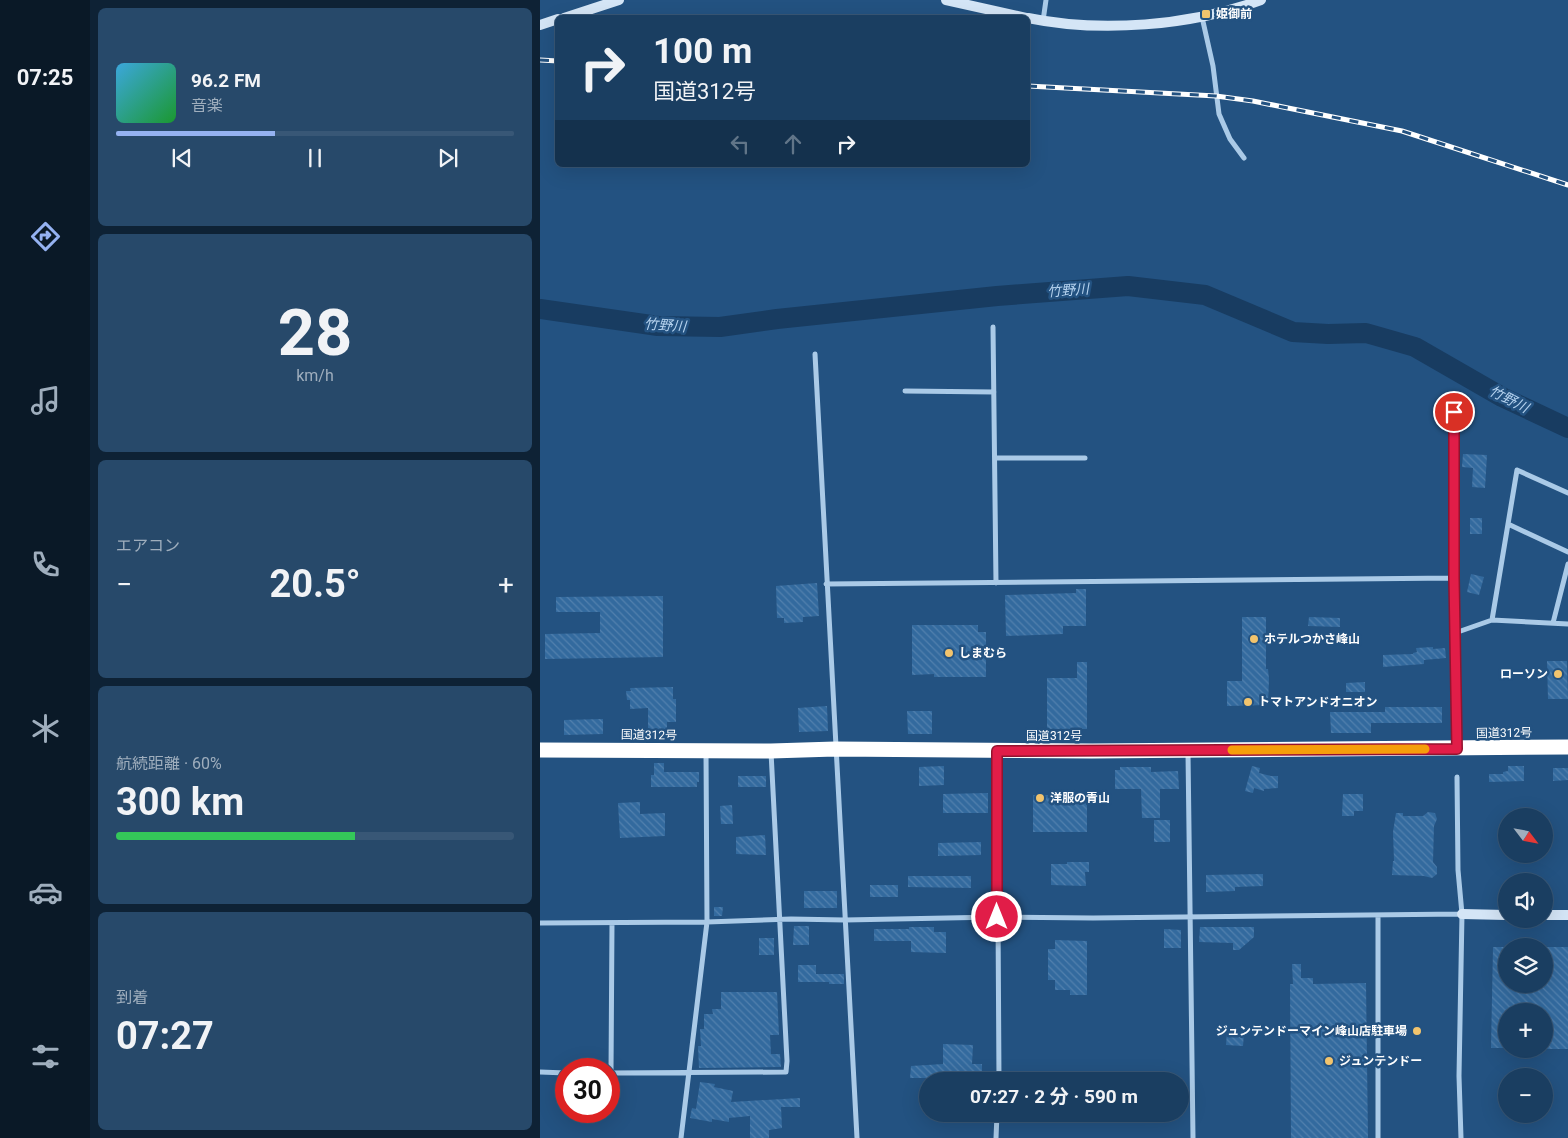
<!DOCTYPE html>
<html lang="ja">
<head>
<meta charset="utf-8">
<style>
	:root { --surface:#1a3e61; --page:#27496a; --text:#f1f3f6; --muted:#9faebd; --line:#385776; --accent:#95b2f1 }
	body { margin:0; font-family:Roboto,"Noto Sans JP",sans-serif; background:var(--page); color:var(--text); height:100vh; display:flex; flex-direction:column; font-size:19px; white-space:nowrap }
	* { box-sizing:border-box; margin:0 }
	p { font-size:16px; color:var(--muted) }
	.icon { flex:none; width:28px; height:28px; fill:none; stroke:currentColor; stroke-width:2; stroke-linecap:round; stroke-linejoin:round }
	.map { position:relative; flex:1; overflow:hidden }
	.side { display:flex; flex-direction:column; gap:8px; padding:8px; background:#0e2235; width:450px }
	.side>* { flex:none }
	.hud { position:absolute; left:15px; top:15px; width:475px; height:152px; border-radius:8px; box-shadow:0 5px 20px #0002,0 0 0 1px var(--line); background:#1a3e61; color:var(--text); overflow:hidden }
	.needle { width:32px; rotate:122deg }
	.tools { position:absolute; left:958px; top:808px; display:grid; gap:10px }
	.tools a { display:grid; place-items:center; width:55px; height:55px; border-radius:50%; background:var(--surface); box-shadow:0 5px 20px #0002,0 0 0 1px var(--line); font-size:25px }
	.speed { position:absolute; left:15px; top:1058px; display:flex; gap:10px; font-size:25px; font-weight:700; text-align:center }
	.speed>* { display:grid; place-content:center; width:65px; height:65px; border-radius:50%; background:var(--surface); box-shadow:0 5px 20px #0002,0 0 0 1px var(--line); line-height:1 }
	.speed .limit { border:8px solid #d22; background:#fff; color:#111 }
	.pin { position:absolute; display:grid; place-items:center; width:42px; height:42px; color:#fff; margin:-21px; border:2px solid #fff; border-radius:50%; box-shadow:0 1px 5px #0007 }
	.me { position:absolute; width:55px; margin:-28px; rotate:0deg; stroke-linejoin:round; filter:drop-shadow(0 0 4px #0008) }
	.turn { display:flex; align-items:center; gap:18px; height:105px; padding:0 15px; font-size:22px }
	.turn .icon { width:65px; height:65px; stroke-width:2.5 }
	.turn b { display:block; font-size:35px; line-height:42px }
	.lanes { display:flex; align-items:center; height:48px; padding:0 15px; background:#0003; justify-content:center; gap:25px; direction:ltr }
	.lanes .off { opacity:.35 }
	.big { font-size:38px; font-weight:700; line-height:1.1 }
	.side .tile { flex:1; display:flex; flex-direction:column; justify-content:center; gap:8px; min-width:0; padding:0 18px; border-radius:8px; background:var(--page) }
	.side .dial { align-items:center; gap:0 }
	.dial b { font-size:65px; line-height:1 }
	.song { display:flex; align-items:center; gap:15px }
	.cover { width:60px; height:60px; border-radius:8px; background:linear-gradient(135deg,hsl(200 70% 55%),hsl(130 70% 35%)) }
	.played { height:5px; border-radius:2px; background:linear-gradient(90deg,var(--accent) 40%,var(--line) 40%) }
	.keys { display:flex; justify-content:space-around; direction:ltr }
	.heat { display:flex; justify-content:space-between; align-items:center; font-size:28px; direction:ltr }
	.charge { height:8px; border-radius:4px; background:linear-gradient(90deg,#34c759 60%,var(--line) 0) }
	.trip { position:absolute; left:379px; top:1072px; width:270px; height:50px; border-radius:25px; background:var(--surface); box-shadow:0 5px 20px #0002,0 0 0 1px var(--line); font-weight:700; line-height:50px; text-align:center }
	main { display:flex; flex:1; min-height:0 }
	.tabs { display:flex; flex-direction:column; width:90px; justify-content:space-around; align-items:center; background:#0a1927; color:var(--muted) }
	.tabs .icon { width:35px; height:35px }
	.tabs .active { color:var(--accent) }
	.tabs b { font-size:22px; color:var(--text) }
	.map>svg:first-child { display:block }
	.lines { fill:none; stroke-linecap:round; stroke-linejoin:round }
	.river { stroke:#183c61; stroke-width:20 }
	.building { fill:url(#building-back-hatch) }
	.street { stroke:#aacae7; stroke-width:5 }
	.secondary { stroke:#d4e5f6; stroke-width:10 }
	.highway { stroke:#fff; stroke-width:15 }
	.rail-casing { stroke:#fff; stroke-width:5 }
	.rail { stroke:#235281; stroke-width:3; stroke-dasharray:9; stroke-linecap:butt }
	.route-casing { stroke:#92132f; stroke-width:12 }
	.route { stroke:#e11d48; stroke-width:9 }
	.slow { stroke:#f59e0b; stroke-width:9 }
	.poi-dot { fill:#f2c46d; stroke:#235281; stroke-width:2 }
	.labels { text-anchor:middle; stroke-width:5; stroke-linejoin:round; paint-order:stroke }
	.poi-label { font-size:12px; font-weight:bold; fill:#fff; stroke:#235281; text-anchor:start }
	.street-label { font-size:12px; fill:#fff; stroke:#235281 }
	.water-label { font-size:14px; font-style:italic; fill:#b6d3ef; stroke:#235281 }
</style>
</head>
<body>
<main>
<nav class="tabs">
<b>07:25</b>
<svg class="icon active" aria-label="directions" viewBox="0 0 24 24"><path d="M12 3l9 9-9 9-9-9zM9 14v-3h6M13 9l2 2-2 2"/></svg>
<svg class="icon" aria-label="music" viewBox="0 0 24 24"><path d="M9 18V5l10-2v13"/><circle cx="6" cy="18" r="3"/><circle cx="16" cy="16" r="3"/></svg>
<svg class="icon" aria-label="phone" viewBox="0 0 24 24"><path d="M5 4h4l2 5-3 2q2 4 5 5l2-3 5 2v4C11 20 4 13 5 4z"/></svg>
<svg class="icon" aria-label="climate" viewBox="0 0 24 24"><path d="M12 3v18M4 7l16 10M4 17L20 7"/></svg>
<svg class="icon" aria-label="car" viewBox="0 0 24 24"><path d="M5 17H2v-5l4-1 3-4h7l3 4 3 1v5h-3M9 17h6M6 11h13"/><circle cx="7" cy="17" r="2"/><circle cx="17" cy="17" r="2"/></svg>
<svg class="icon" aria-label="filters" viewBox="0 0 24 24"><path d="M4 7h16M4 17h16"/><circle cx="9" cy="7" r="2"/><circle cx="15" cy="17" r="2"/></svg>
</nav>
<section class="side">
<div class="tile">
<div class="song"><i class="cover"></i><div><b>96.2 FM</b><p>音楽</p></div></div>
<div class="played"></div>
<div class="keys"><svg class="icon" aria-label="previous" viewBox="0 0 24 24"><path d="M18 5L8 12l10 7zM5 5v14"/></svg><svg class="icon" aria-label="pause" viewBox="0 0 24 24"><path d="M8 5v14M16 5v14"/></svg><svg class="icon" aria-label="next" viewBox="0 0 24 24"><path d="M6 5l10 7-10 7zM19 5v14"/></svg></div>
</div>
<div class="tile dial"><b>28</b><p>km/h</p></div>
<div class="tile"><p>エアコン</p>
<div class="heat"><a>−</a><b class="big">20.5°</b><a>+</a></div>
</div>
<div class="tile"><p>航続距離 · 60%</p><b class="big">300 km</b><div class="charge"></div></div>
<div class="tile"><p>到着</p><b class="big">07:27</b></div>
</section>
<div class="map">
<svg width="1028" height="1138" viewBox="0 0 1028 1138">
	<defs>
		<pattern id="building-back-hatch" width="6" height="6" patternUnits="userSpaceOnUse" patternTransform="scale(1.25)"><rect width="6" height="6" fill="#336a9e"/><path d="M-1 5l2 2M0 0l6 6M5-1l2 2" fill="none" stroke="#5280ad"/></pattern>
	</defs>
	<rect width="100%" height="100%" fill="#235281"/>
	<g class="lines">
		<path class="river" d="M0,309L118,326L180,327L237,319L457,296L588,286L665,295L753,332L788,334L826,333L875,347L962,397L1028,428"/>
	</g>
	<path class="building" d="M923,454L947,455L945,488L932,487L933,468L922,467Z
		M930,518H942V534H930Z
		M931,574L944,577L939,595L927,592Z
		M277,583L279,616L263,617V622L244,623V618H237L236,586Z
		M536,589H546V626H523V634L466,636L465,595L536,593Z
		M123,596V657L5,659V634L60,633V612H16V597Z
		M702,617H726V669H728L729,679L728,705L687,706V681H702Z
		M769,617L800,618V627L768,626Z
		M372,625H438V632H446V677H394V674L372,675Z
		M893,647V649L905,648L906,658L884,660V664L843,667V655L873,654V653L877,652L876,648Z
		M1007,661H1027L1028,699H1008Z
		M537,662H547V729H507V678H537Z
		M825,682V692H806V683Z
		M133,687V699H136V722H127V729H121V734L108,735V708L90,709V700H87L86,691H91L90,688Z
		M287,706L288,731L259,732L258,708Z
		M845,707H902V723H831V733H791L790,712H845Z
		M367,711H392V734H368Z
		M63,719V734L24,735V720Z
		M114,763H124V772H159V782H157V787H111V775H114Z
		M404,766V785L379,786V767Z
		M712,766L720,768L719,773L731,776H738V788L724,789V791L714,788L713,793L705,791Z
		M968,766H984V781L949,782V774H963V772L968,771Z
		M580,767H611V772L638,771L639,789H620V818H602L601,789H575V770H580Z
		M1013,768H1028V780L1013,781Z
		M198,776H226V787H198Z
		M514,790H528V796H547V832H493V795H514Z
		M448,793V813H403V794Z
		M803,794H823V811H814V816H802Z
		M100,802V814L125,813V836L80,838L78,803Z
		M192,805L193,824H181L180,806Z
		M888,812L895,813L897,819L894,826L893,862L897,867V874L892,878L884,876L852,875L853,861H854L853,832L856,813H863V816H883Z
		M614,820H630V842H614Z
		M225,835L226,855L196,854V837Z
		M441,842V855L398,856V843Z
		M527,862H549V872H545L546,886L511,885V864H527Z
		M723,874V886L695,887V891L666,892V875Z
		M368,876H431V888L368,887Z
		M330,885H358V897H330Z
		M264,891H297V908H264Z
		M174,907H183L182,916H174Z
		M254,926H269V945H253Z
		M369,927H394V932H406V953L371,952V941H334V929H369Z
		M660,927H714V937L699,950H693V943L659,942Z
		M624,929L641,930V948H624Z
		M219,938H234V955H219Z
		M515,940L547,941V995H530V990H515V980H508V949H515Z
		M953,947H966V984H1004V947H1028V1049H1004V1011H966V1048H951Z
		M752,964H761V978H773V984L826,983L828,1138H751L750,984H753Z
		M258,965H276V974H304V984H289V982H258Z
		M181,992H237L239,1035H230L231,1054H240L241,1067L159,1068L158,1046H161L160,1029H164V1014H173L172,1009H181Z
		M687,1032L704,1033L703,1046L686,1045Z
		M403,1044L433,1045L432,1064H442V1078H370L371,1066L403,1064Z
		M160,1082L175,1084L174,1087L193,1091L191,1102L260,1098V1107H241L242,1128L229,1130V1138H210V1116L189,1118V1122L172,1119V1122L150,1118L152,1108L156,1109Z"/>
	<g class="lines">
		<path class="street" d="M662,17L673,66L679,114L690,139L704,158
			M503,21L506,0
			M453,327L456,583
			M275,354L317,1138
			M365,391L454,392
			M915,412L914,578L917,746
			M455,458H545
			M968,524L1028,552
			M286,584L914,578
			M952,620L977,470L1028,493
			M1013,623L1028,564
			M915,633L952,620L1028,624
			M457,751L459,1081
			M648,753L653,1138
			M917,777L918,870L922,914L919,1076L921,1138
			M0,923L167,922L251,919L305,920L457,917L553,918L922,914
			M0,1072L26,1073
			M69,1073L246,1072L247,1061L231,752
			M71,1073L72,923
			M141,1138L167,922L166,751
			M456,1138L457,1114
			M838,1138V915"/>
		<path class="secondary" d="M406,0L486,18
			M24,18L79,0
			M488,18C560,33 651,26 721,0
			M0,25L18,19
			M922,914L966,915
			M1004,915H1028"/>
		<path class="highway" d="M0,750L231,751L295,749L552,751L1028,747"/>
		<defs>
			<path id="rail" d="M0,60L18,61
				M488,86L676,96L713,101L862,131L1028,185"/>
		</defs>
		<use href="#rail" class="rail-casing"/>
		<use href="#rail" class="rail"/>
	</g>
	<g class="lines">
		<defs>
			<path id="route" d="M457,917V751L917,749L914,578V412"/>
		</defs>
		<use href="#route" class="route-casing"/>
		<use href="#route" class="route"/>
		<path class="slow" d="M692,750L885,749"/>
	</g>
	<g class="poi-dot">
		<rect x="661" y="9" width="10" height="10" rx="2.5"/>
		<circle cx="714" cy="639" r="5"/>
		<circle cx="409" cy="653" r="5"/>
		<circle cx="1018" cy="674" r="5"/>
		<circle cx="708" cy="702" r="5"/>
		<circle cx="500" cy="798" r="5"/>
		<circle cx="877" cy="1031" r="5"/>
		<circle cx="789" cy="1061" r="5"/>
	</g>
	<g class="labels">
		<g class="poi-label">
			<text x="676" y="18">姫御前</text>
			<text x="724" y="643">ホテルつかさ峰山</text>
			<text x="419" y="657">しまむら</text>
			<text x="1008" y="678" text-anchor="end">ローソン</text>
			<text x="718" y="706">トマトアンドオニオン</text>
			<text x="510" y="802">洋服の青山</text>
			<text x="867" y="1035" text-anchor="end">ジュンテンドーマイン峰山店駐車場</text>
			<text x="799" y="1065">ジュンテンドー</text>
		</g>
		<g class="street-label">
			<text transform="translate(964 733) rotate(-1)" y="4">国道312号</text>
			<text transform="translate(109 735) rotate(1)" y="4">国道312号</text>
			<text x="514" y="740">国道312号</text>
		</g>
		<g class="water-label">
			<text transform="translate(528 290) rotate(-4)" y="5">竹野川</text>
			<text transform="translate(125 325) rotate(4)" y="5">竹野川</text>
			<text transform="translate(969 399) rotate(27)" y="5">竹野川</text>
		</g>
	</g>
</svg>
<div class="tools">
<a><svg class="needle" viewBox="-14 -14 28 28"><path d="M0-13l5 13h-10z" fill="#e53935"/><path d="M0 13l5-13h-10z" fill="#9faebd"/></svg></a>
<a><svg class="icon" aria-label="sound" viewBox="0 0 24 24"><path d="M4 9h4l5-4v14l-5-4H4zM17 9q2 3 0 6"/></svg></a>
<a><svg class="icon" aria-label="layers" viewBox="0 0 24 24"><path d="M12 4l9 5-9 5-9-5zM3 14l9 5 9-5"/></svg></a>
<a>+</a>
<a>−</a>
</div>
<div class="speed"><div class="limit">30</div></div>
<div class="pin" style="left:914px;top:412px;background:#d93025"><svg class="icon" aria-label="arrive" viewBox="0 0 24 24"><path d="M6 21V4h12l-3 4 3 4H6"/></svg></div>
<svg class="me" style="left:457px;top:917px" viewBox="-20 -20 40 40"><circle r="17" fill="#e11d48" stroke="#fff" stroke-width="3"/><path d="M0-11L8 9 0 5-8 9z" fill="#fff"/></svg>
<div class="trip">07:27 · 2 分 · 590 m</div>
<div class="hud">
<div class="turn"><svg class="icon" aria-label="right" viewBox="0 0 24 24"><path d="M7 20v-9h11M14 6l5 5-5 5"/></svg><div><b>100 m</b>国道312号</div></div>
<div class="lanes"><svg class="icon off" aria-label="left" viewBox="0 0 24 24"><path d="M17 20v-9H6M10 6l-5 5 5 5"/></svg><svg class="icon off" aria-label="ahead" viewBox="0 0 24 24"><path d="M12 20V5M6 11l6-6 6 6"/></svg><svg class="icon" aria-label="right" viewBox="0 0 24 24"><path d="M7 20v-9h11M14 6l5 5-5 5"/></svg></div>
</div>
</div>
</main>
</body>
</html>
